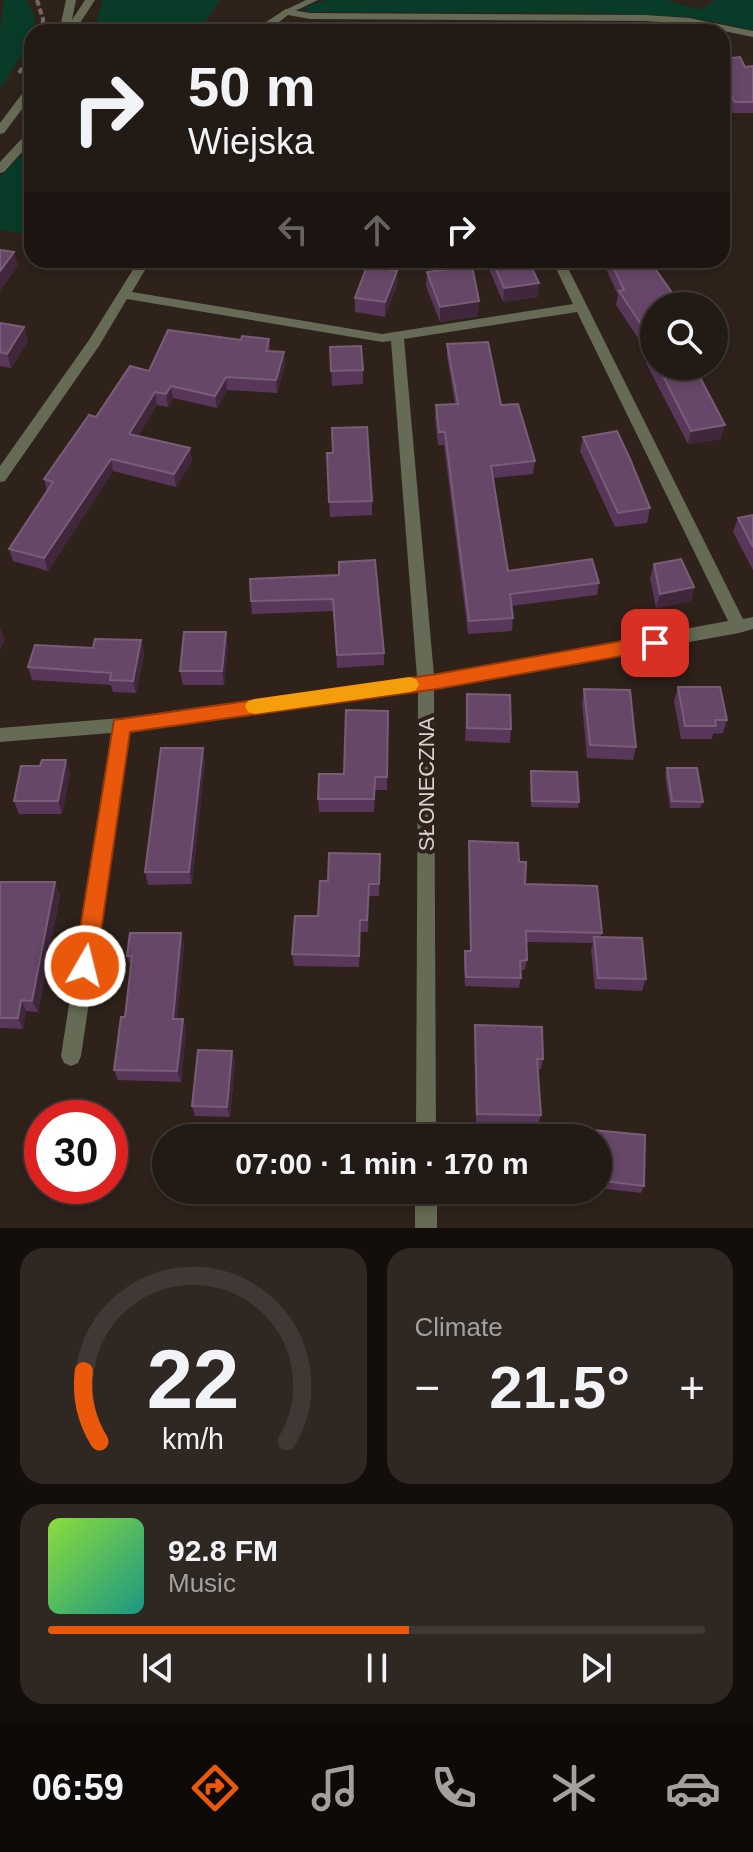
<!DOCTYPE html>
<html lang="en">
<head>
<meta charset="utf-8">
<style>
	:root { --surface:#221a14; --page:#2e2722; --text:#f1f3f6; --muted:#a2a1a0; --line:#3f3834; --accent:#ea580c }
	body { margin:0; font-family:Arial,sans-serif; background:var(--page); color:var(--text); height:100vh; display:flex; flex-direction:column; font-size:30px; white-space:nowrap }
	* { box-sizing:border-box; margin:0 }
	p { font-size:26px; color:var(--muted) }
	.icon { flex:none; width:44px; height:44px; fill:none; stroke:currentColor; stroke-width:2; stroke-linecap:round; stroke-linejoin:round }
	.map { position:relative; height:1228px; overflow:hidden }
	.sheet { display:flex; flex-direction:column; gap:20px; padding:20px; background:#130e0b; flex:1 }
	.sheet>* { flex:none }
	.hud { position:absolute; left:24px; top:24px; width:706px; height:244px; border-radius:24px; box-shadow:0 4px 12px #0003,0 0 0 2px var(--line); background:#221a14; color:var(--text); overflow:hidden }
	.controls { position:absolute; left:640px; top:292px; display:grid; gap:16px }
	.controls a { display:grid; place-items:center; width:88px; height:88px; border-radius:50%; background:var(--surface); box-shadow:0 4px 12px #0003,0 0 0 2px var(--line); font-size:40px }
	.speed { position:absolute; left:24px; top:1100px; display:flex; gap:16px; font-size:40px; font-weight:700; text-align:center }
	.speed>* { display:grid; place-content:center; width:104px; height:104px; border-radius:50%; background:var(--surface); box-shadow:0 4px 12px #0003,0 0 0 2px var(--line); line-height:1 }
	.speed .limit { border:12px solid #d22; background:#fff; color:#111 }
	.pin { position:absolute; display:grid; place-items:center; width:68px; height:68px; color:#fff; margin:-34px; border-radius:16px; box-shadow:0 4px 12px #0006 }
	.me { position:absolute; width:88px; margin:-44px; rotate:8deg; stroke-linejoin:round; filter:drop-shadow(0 0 6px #0008) }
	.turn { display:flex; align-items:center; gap:28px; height:168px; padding:0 32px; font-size:36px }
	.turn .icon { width:104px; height:104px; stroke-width:2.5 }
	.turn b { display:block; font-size:56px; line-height:68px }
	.lanes { display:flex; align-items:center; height:76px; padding:0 32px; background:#0003; justify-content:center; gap:40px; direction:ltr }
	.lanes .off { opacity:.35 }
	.big { font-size:60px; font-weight:700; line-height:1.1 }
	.sheet .tile { flex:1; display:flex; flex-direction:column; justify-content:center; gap:12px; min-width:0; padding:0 28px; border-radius:24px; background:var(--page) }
	.sheet .dial { align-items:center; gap:0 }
	.dial svg { height:208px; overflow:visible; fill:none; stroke:var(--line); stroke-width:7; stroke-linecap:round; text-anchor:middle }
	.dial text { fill:var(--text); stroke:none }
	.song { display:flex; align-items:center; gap:24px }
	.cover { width:96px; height:96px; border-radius:12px; background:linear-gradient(135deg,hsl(90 70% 55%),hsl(170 70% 35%)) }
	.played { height:8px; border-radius:4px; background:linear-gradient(90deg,var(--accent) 55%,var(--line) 55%) }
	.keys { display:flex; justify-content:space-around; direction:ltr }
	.heat { display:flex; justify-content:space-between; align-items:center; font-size:44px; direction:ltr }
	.sheet .tiles { flex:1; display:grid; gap:20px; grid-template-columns:1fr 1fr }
	.tile:last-child { grid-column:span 2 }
	.trip { position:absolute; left:152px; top:1124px; width:460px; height:80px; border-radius:40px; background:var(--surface); box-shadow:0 4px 12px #0003,0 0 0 2px var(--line); font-weight:700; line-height:80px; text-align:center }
	.tabs { display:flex; height:128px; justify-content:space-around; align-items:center; background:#0e0a08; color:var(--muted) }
	.tabs .icon { width:56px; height:56px }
	.tabs .selected { color:var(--accent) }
	.tabs b { font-size:36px; color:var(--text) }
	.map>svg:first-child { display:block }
	.green { fill:#093b29 }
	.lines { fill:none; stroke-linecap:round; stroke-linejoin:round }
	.path { stroke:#736863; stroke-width:4; stroke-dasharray:6 3; stroke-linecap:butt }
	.service { fill:#656b54; fill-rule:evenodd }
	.minor { fill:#656b54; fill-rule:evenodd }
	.tertiary { fill:#656b54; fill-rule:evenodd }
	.wall { fill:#58375b }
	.shaded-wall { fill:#41273c }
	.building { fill:#664767; stroke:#785d77; stroke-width:2 }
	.route { fill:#ea580c; stroke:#983908; stroke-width:2 }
	.slow { fill:#f59e0b }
	.labels { text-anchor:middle; stroke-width:8; stroke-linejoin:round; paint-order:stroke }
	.street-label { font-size:22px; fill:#dad1cd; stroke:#2e221b }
</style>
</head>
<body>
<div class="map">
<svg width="753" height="1228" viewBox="0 0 753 1228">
	<rect width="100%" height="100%" fill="#2e221b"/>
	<path class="green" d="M4,0H27L35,18L32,39L0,89V31Z
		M103,0H218L220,1L198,32H93Z
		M327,0H668L699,10L716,0H753V30L689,17L592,13L308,12L305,7Z
		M32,144V235L0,230V177Z"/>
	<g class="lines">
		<path class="path" d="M37,0L43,19L42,32
			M19,73L32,53"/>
		<path class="service" d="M306,0H318L289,14L281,12Z"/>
		<path class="minor" d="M286,9L310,13L645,15L689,18L753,31V37L689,24L645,21L310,19L288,15L274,26L271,32H261L266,22Z
			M32,131V141L4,172L0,173V162L28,132Z
			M139,260H151L132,292L382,334L573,304L552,260H564L743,619L753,617V629L739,633L434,688L436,1138H416L418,690L129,731L81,1056L78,1063L71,1066L64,1063L61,1056L111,733L0,742V728L121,718L417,677L391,341L382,342L127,299L99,346L5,481L0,482V466L89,340ZM577,312L728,621L434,675L404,339Z
			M415,1190H437V1228H415Z"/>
		<path class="tertiary" d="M66,0H76L72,20L85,0H95L74,32H59Z
			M32,85V96L4,133L0,134V123L28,86Z"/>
	</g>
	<path class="wall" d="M722,59L745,67L753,66V113H733L722,94Z
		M60,260H99L93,270L61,264Z
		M485,260H528L538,297L503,302Z
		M602,260H649L654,306V366H694L721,439L688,444L646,363L648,353L616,305L618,295Z
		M397,271V285L385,317L355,312V298Z
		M427,272L478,316L440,322L426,286Z
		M0,323L24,327L28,342L11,368L0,366Z
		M269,339L270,351L284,352L285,365L277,393L227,390L217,408L173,398L168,407L157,405L138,436L190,448L192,461L176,487L113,471L48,571L13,561L9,549L47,491L44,479L96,417L149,371L241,340Z
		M447,344L501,405L535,461L533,474L493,478L508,571L599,583L597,595L511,606L513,618L512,631L468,634L444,445H438L435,418L436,405L455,404L447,357Z
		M330,347L363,370V384L332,386Z
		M583,437L650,508L647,523L615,527L580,451Z
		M327,453L372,501V515L330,517Z
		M753,515V570L733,532L738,518Z
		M654,564L694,587L691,601L656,608L650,578Z
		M339,575L384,653V665L337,668L334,611L252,614L251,601Z
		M141,640L144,653L136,693L113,692L111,685L32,680L28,667L93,648Z
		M228,645L224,685H183L180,671Z
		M678,687L727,720L723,733L713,734L712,739H681L674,701Z
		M584,689L636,747L633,760L587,758L582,703Z
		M467,694L511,729L510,743L465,741Z
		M388,711L387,790H375L374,812H319L318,799L344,774Z
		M203,748L205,762L192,884L148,885L145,872Z
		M667,768L703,802L700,808H670L665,774Z
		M531,771L579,802L578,808L531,807L530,778Z
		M70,773L62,814H19L14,801Z
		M469,841L519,862L525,884L602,933L600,937L646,979L642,991L595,989L591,949L593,943L527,942V960L525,970H520L521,978L519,988L465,986L464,961L465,951H470L468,852Z
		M380,854L379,896H369L368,932H360L359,967L294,966L292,954L318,916L328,881Z
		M0,882L60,895L38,1012L26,1011L23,1029L0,1028Z
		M184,944L177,1019H183L186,1030L181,1082L118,1080L114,1070L125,1017L131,967L127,956Z
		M475,1025L543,1059L541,1069H538L541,1115L538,1125L476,1124L474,1036Z
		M235,1061L230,1117L195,1116L192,1106Z
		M539,1125L645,1135L644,1186L641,1193L598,1188V1138H536Z"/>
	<path class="shaded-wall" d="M14,252L18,266L0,291V271Z
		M91,260H99L93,270Z
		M397,271V285L385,317V302Z
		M539,283L538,297L503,302L504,288Z
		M677,300L676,306H660L661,304Z
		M479,301L478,316L440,322V307Z
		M24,327L28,342L11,368L7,354Z
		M284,352L285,365L277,393L276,380Z
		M226,377L227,390L217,408L215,396Z
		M171,386L173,398L168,407L166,394Z
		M155,392L157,405L132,447L129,434Z
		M725,425L721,439L688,444L691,431Z
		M190,448L192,461L176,487L174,474Z
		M111,459L113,471L48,571L44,558Z
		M694,587L691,601L656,608L660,594Z
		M0,627L5,641L0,649Z
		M226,632L228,645L224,685L222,671Z
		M141,640L144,653L136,693L133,681Z
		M203,748L205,762L192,884L189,872Z
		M66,760L70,773L62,814L58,801Z
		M55,882L60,895L38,1012L32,1001Z
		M181,933L184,944L176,1029L173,1019Z
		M21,1000L26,1011L23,1029L18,1018Z
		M183,1019L186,1030L181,1082L177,1071Z
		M232,1051L235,1061L230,1117L227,1107Z"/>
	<path class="building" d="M320,23L349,25L346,32H313Z
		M424,26L427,32H392L390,29Z
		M556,27L565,32H486L484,28Z
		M740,57L745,67L753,66V102H735L722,79V59Z
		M0,250L14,252L0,271Z
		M492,260H528L539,283L504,288Z
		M610,260H649L677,300L661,304L662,306H654V344L619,291L624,290Z
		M367,266L397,271L385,302L355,298Z
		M472,266L479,301L440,307L427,272Z
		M0,323L24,327L7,354L0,352Z
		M168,330L241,340L242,336L269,339L266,351L284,352L276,380L226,377L215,396L171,386L166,394L155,392L129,434L190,448L174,474L111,459L44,558L9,549L53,482L44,479L89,415L96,417L130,366L149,371Z
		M488,342L501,405L518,404L535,461L491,466L508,571L592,559L599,583L510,594L513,618L469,621L445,432H439L436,405L458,404L447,344Z
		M361,346L363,370L331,371L330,347Z
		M654,348V359L649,349Z
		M658,366H694L725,425L691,431Z
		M367,427L372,501L329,502L327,453H333L332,428Z
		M617,431L630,459L650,508L618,513L583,437Z
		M753,515V547L738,518Z
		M681,559L694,587L660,594L654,564Z
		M375,560L384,653L337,655L333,599L251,601L250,579L339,575V562Z
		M184,632H226L222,671H180Z
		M95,639L141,640L133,681L110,680L111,673L28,667L35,645L93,648Z
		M678,687H720L727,720H715L716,726H685Z
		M584,689L630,690L636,747L590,745Z
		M467,694L510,695L511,729L467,728Z
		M346,710L388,711L387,777H375L374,799H318L319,774H344Z
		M161,748H203L189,872H145Z
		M42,760H66L58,801H14L21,766H40Z
		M667,768H697L703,802L672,801Z
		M531,771L577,772L579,802L532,801Z
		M469,841L518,843L519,862H526L525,884L597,886L602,933L526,931L527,960L520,961L521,978L466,977L465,951H471Z
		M329,853L380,854L379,884H369L367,920H360L359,956L292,954L295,916H318L320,881H328Z
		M0,882H55L32,1001L21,1000L18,1018H0Z
		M130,933H181L173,1019H183L177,1071L114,1070L121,1017H125L132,956H127Z
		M594,937L642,938L646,979L598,978Z
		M475,1025L542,1027L543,1059H537L541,1115L477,1114Z
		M198,1050L232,1051L227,1107L192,1106Z
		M539,1125L645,1135L644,1186L598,1180V1138H537Z"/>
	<path class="route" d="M655,635L664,643L655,650L437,689L130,732L96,966L93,973L85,976L77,973L74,966L114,720L437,674Z"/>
	<path class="slow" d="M410,677L416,679L419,685L416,690L410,692L255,714L248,712L245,706L248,701L255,699Z"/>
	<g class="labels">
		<g class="street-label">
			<text transform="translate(426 784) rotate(-90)" y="8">SŁONECZNA</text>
		</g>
	</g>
</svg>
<div class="controls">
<a><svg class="icon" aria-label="search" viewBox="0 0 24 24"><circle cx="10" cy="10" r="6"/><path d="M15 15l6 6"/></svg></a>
</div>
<div class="speed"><div class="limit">30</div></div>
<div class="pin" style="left:655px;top:643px;background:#d93025"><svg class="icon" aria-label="arrive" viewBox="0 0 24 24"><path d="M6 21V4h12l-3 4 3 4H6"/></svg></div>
<svg class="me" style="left:85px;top:966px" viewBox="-20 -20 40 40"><circle r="17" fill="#ea580c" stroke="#fff" stroke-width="3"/><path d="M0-11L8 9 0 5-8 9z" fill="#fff"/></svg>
<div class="trip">07:00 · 1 min · 170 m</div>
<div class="hud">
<div class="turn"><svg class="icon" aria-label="right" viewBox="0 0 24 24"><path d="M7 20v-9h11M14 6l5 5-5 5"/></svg><div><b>50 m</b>Wiejska</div></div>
<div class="lanes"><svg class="icon off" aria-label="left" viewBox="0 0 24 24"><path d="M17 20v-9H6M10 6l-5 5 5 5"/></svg><svg class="icon off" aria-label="ahead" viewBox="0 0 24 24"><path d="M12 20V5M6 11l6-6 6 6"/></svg><svg class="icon" aria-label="right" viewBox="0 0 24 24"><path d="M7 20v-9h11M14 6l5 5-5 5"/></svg></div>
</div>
</div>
<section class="sheet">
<div class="tiles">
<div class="tile dial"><svg viewBox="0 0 100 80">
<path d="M14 69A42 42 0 1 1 86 69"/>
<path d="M14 69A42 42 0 0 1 8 42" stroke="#ea580c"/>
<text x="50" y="56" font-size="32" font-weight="700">22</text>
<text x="50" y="72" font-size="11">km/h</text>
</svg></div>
<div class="tile"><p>Climate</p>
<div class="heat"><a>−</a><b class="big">21.5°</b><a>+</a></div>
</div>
<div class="tile">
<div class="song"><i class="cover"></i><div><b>92.8 FM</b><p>Music</p></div></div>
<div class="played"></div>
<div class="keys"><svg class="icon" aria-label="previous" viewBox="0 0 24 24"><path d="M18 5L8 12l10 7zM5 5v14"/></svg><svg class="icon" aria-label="pause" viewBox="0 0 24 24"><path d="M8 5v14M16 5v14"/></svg><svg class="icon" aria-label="next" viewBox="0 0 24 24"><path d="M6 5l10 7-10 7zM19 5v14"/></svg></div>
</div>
</div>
</section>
<nav class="tabs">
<b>06:59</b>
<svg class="icon selected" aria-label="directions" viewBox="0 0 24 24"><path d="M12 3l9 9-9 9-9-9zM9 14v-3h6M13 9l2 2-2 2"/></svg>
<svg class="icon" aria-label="music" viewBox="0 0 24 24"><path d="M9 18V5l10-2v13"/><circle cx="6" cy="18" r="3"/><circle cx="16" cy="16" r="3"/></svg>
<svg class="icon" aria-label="phone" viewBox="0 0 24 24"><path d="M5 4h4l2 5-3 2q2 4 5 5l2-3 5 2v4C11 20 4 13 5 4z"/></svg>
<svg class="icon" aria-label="climate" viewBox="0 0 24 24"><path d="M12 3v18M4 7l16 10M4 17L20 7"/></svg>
<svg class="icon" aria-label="car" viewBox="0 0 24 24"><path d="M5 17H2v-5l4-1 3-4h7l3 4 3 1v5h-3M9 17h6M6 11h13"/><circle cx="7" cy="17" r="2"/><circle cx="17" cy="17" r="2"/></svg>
</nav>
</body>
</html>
